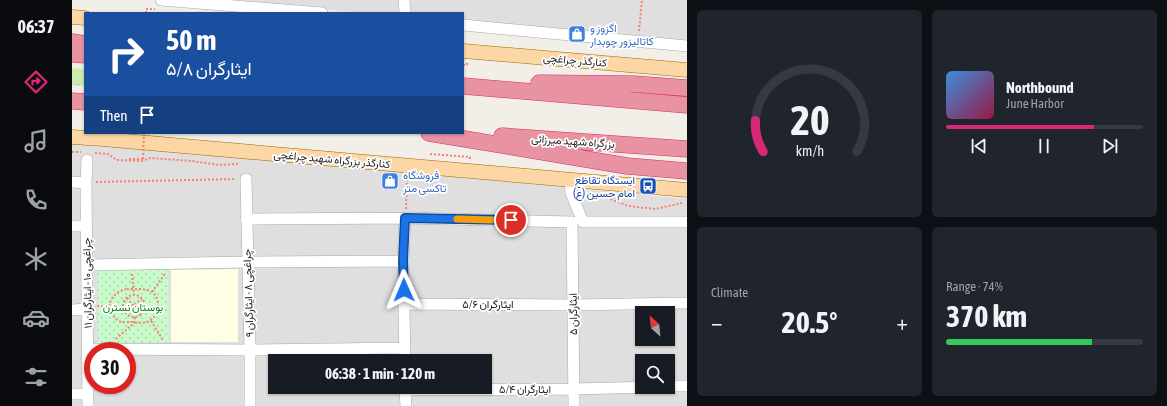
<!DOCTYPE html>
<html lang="en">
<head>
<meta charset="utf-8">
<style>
	:root { --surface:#171b24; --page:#20242c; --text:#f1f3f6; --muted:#9ea1a6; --line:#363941; --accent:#db2777 }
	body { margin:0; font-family:"Asap Condensed",Vazirmatn,sans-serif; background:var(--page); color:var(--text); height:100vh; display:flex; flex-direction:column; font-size:15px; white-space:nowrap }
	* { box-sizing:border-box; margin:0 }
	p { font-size:13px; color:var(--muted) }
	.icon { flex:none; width:22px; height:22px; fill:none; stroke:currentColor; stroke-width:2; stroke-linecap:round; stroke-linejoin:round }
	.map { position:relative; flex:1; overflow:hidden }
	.panel { display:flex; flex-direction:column; gap:10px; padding:10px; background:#0d0f14; width:480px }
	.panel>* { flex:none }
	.banner { position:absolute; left:12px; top:12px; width:380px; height:122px; border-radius:0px; box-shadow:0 1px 3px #0004; background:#1a4fa0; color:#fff; overflow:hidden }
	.needle { width:26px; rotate:333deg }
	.buttons { position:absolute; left:563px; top:306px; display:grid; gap:8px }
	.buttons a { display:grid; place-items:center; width:40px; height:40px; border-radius:0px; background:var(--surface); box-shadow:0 1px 3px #0004; font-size:20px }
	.speed { position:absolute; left:12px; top:342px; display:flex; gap:8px; font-size:20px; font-weight:700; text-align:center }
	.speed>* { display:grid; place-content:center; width:52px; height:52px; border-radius:50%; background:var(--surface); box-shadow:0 1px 3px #0004; line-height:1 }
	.speed .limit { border:6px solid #d22; background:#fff; color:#111 }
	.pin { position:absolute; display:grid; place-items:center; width:34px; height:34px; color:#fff; margin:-17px; border:2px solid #fff; border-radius:50%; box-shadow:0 1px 4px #0007 }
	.me { position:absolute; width:44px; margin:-22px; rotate:359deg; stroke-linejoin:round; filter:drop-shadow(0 0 3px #0008) }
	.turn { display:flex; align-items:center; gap:14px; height:84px; padding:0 16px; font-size:18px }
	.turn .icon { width:52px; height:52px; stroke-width:2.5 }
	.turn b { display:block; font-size:28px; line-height:34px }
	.then { display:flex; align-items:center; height:38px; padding:0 16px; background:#0003; gap:8px; font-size:15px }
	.big { font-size:30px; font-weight:700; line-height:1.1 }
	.panel .tile { flex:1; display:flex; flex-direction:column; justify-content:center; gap:6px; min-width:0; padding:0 14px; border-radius:6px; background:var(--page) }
	.panel .dial { align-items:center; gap:0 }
	.dial svg { height:104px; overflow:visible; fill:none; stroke:var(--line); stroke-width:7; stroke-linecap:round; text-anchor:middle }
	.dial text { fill:var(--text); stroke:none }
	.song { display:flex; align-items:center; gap:12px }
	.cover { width:48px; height:48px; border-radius:6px; background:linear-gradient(135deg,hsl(210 70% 55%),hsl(340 70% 35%)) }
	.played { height:4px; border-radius:2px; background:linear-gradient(90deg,var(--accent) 75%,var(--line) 75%) }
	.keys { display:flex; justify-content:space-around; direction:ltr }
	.heat { display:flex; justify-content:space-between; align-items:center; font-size:22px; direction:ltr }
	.charge { height:6px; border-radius:3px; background:linear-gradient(90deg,#34c759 74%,var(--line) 0) }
	.panel .tiles { flex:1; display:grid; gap:10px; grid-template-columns:repeat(2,1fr) }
	.trip { position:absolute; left:196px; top:354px; width:224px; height:40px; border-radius:0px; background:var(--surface); box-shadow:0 1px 3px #0004; font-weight:700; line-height:40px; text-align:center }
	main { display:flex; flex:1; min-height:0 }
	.tabs { display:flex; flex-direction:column; width:72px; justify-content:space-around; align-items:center; background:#090b0e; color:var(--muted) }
	.tabs .icon { width:28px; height:28px }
	.tabs .active { color:var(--accent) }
	.tabs b { font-size:18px; color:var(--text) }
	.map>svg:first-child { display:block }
	.residential { fill:#e0dfdf; fill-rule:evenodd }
	.education { fill:#ffffe5 }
	.grass { fill:url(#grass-tufts) }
	.park { fill:url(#park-dots) }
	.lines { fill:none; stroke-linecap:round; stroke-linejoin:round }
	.minor-casing { stroke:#a9a9a9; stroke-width:12 }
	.major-casing { stroke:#a06b00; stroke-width:15 }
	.highway-casing { stroke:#dc2a67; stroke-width:17 }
	.path { stroke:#fa8072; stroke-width:2; stroke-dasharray:2 2; stroke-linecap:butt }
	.minor { stroke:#fff; stroke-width:11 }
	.major { stroke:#fcd6a4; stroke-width:14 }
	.highway { stroke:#e892a2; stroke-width:16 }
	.path-bridge { stroke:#fa8072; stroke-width:2; stroke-dasharray:2 2; stroke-linecap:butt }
	.route-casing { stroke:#114b97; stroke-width:10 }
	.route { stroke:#1a73e8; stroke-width:7 }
	.slow { stroke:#f59e0b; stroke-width:7 }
	.labels { text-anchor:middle; stroke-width:3.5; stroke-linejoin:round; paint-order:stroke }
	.shop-label { font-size:11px; fill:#366cbe; stroke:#fff; text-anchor:start }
	.street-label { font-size:11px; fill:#222; stroke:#fff }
	.transit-label { font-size:11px; fill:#164399; stroke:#fff; text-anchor:end }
	.park-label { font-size:11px; fill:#0c8416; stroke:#fff }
</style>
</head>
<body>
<main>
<nav class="tabs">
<b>06:37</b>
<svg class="icon active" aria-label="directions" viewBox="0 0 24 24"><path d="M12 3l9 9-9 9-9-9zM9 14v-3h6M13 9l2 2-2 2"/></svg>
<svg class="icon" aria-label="music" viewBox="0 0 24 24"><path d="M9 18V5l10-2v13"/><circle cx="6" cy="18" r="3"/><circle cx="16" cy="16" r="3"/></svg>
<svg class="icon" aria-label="phone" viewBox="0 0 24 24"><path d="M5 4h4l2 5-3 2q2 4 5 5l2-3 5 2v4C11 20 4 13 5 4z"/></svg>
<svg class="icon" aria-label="climate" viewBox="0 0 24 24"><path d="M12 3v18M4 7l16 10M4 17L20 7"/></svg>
<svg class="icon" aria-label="car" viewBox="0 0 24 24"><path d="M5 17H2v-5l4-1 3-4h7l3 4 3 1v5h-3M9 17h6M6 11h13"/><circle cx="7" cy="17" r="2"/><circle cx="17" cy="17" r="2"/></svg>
<svg class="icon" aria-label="filters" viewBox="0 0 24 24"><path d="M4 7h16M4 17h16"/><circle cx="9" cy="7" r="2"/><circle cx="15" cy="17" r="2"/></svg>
</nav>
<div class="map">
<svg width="615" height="406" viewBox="0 0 615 406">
	<defs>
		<pattern id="grass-tufts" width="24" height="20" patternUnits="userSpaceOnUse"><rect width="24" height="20" fill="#cdebb0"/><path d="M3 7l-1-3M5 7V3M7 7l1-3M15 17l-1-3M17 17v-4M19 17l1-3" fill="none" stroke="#b0c997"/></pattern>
		<pattern id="park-dots" width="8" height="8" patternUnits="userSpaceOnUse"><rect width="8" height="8" fill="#c8facc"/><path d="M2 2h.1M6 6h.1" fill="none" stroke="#acd6af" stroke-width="1.8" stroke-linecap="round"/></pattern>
	</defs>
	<rect width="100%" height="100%" fill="#f2efe9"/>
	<path class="residential" d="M165,0H615V50L391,24V13H290Z
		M0,140L615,199V406H0ZM570,313H596V339H570ZM21,351H55V385H21ZM203,361H413V387H203ZM570,361H596V387H570Z"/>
	<path class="education" d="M166,269V342H99V270Z"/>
	<path class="grass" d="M0,68L13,69V86L0,85Z"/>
	<path class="park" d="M26,270H96L97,342L39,344L26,343Z"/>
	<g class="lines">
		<defs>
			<path id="minor" d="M89,0L250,13
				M332,0L333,13
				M391,25L615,46
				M15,160L14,183L16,406
				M174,179L178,350V406
				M498,179L499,193L511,222H615
				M0,182L14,183
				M174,219L333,218L500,222L502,406
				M0,226H14
				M15,265L175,262L331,261
				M332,304L500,305L615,303
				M0,310L15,309
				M16,349L178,350L333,348
				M333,361L331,261L333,218
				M596,386H615
				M333,387L334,406
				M334,390L501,389L580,387
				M0,394H16"/>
			<path id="major" d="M0,17L13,18
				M391,51L615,70
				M0,137L31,139L615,190"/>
			<path id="highway" d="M0,42L13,44
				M0,54L13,55
				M467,83L562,84L615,88
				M391,86L615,105
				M0,101L13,102
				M357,133L555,166L615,171
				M430,136L615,149"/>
		</defs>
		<use href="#minor" class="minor-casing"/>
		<use href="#major" class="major-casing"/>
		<use href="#highway" class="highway-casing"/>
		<path class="path" d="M74,13V9H83
			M567,31L570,0
			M391,65H395V62
			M0,152H9
			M23,153L36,154L45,160L70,161L78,158L120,161L147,165L166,164
			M358,154L398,157V160
			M57,159H71
			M24,182L164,179
			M531,196L556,206L583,209L610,203
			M334,209L335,177
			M60,274L62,295
			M55,289C62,289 73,288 80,292C90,299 87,318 75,322C70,323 65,323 60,322C56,322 51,323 47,321C44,320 43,318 41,315C32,303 43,291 55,289Z
			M80,292L93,274
			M51 306a11 11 0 1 1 22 0a11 11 0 1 1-22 0Z
			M55,298L69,315
			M25,306H38
			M53,312L70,299
			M79,321L91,340
			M44,339L62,323L63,317"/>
		<use href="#minor" class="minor"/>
		<use href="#major" class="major"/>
		<use href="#highway" class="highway"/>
		<path class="path-bridge" d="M71,159L72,133"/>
	</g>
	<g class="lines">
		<defs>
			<path id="route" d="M332,290L331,261L333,218L439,220"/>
		</defs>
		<use href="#route" class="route-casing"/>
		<use href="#route" class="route"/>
		<path class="slow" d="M385,219L420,220"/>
	</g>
	<defs>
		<symbol id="shop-square" viewBox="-11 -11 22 22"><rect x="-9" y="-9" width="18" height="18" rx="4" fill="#3f7fe0" stroke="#fff"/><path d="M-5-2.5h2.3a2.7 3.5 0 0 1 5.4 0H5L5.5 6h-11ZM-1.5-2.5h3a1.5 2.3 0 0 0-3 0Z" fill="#fff"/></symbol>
		<symbol id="bus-square" viewBox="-11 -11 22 22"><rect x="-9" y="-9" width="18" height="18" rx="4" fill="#1a4fb4" stroke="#fff"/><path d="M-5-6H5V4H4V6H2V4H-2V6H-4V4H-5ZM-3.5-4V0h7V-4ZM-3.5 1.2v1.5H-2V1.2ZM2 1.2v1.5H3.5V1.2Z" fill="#fff"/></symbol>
	</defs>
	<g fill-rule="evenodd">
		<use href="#shop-square" x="495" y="24" width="20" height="20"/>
		<use href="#shop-square" x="308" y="171" width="20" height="20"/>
		<use href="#bus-square" x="566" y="176" width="20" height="20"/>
	</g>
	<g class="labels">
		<g class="shop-label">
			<text x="518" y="32">اگزوز و<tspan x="518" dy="13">کاتالیزور چوبدار</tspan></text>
			<text x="331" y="179">فروشگاه<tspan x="331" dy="13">تاکسی متر</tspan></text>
		</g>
		<g class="street-label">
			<text transform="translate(503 60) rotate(5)" y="4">کنارگذر چراغچی</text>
			<text transform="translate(501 141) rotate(4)" y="4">بزرگراه شهید میرزائی</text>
			<text transform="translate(260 159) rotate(5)" y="4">کنارگذر بزرگراه شهید چراغچی</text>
			<text transform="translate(15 283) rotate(-91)" y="4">چراغچی ۱۰ - ایثارگران ۱۱</text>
			<text transform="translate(176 293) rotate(-92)" y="4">چراغچی ۸ - ایثارگران ۹</text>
			<text x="416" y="308">ایثارگران ۵/۶</text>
			<text transform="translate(501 314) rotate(-91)" y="4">ایثارگران ۵</text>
			<text x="453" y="393">ایثارگران ۵/۴</text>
		</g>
		<g class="transit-label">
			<text x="563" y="184">ایستگاه تقاظع<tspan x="563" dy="13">امام حسین (ع)</tspan></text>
		</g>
		<g class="park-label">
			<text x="61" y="311">بوستان نسترن</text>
		</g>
	</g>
</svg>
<div class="buttons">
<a><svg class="needle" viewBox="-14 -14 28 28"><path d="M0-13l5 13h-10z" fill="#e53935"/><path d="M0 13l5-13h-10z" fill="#9ea1a6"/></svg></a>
<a><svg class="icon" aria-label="search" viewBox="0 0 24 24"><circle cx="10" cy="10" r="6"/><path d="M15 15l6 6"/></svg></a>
</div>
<div class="speed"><div class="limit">30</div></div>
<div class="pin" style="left:439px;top:220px;background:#d93025"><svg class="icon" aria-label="arrive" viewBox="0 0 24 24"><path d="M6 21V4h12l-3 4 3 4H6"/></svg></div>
<svg class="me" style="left:332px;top:290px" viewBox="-20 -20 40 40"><path d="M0-17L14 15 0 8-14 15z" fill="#1a73e8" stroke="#fff" stroke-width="4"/></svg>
<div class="trip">06:38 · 1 min · 120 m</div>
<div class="banner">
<div class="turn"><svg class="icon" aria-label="right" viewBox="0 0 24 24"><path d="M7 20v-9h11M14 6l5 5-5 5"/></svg><div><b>50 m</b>ایثارگران ۵/۸</div></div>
<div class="then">Then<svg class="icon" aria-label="arrive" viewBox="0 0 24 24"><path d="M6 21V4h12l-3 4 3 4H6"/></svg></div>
</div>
</div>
<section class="panel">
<div class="tiles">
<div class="tile dial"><svg viewBox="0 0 100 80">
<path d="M14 69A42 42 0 1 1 86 69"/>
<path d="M14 69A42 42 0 0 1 8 45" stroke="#db2777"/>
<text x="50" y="56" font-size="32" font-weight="700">20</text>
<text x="50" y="72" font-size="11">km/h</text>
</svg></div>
<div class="tile">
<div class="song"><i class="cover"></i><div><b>Northbound</b><p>June Harbor</p></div></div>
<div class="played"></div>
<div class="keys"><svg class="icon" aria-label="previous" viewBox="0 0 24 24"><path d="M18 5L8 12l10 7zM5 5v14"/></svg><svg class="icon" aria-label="pause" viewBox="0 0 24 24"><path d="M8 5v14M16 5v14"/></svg><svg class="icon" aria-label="next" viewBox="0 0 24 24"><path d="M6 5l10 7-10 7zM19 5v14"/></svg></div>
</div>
<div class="tile"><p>Climate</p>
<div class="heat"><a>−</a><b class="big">20.5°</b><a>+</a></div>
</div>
<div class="tile"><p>Range · 74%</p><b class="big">370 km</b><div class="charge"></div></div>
</div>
</section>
</main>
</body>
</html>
